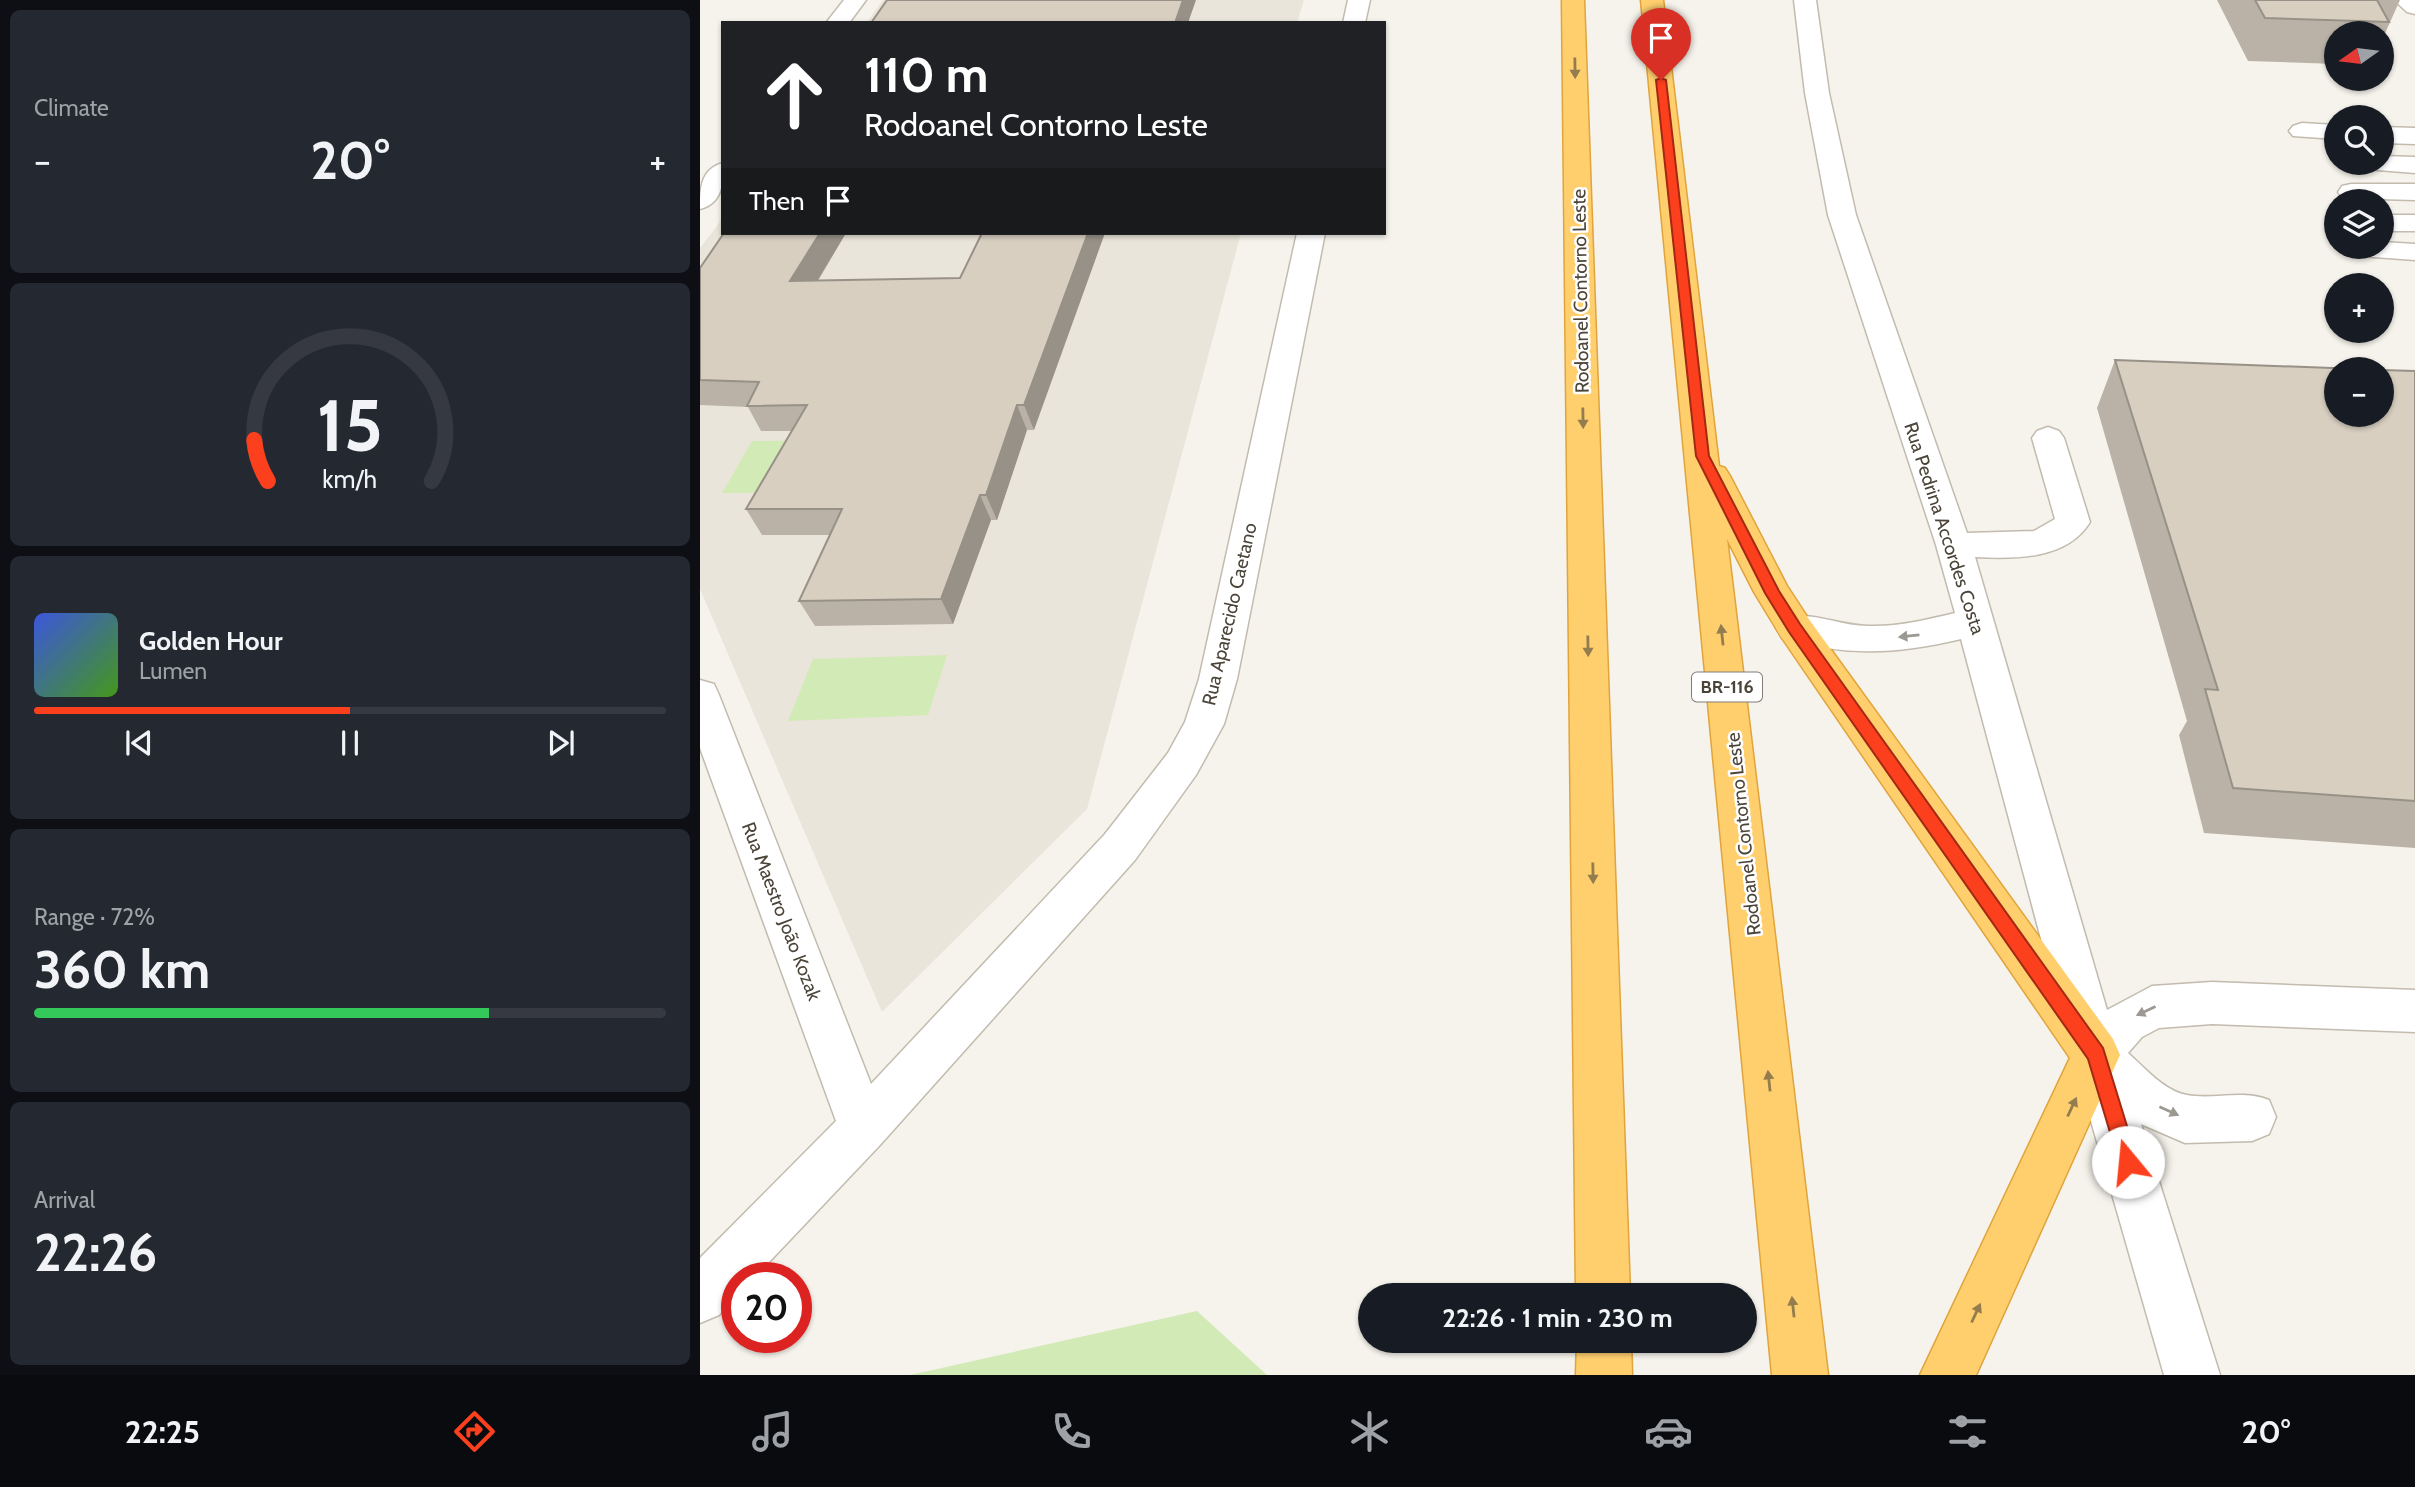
<!DOCTYPE html>
<html lang="en">
<head>
<meta charset="utf-8">
<style>
	:root { --surface:#171b24; --page:#242831; --text:#f1f3f6; --muted:#9ea1a6; --line:#363941; --accent:#fc3f1d }
	body { margin:0; font-family:Cabin,sans-serif; background:var(--page); color:var(--text); height:100vh; display:flex; flex-direction:column; font-size:26px; white-space:nowrap }
	* { box-sizing:border-box; margin:0 }
	p { font-size:23px; color:var(--muted) }
	.icon { flex:none; width:38px; height:38px; fill:none; stroke:currentColor; stroke-width:2; stroke-linecap:round; stroke-linejoin:round }
	.map { position:relative; flex:1; overflow:hidden }
	.sheet { display:flex; flex-direction:column; gap:10px; padding:10px; background:#0d0f14; width:700px }
	.sheet>* { flex:none }
	.banner { position:absolute; left:21px; top:21px; width:665px; height:214px; border-radius:0px; box-shadow:0 2px 5px #0004; background:#202124; color:#fff; overflow:hidden }
	.needle { width:46px; rotate:256deg }
	.buttons { position:absolute; left:1624px; top:21px; display:grid; gap:14px }
	.buttons a { display:grid; place-items:center; width:70px; height:70px; border-radius:50%; background:var(--surface); box-shadow:0 2px 5px #0004; font-size:35px }
	.speed { position:absolute; left:21px; top:1262px; display:flex; gap:14px; font-size:35px; font-weight:700; text-align:center }
	.speed>* { display:grid; place-content:center; width:91px; height:91px; border-radius:50%; background:var(--surface); box-shadow:0 2px 5px #0004; line-height:1 }
	.speed .limit { border:10px solid #d22; background:#fff; color:#111 }
	.pin { position:absolute; display:grid; place-items:center; width:60px; height:60px; color:#fff; margin:-72px -30px; border-radius:50% 50% 50% 0; rotate:-45deg; box-shadow:0 0 7px #0007 }
	.pin .icon { rotate:45deg }
	.me { position:absolute; width:77px; margin:-38px; rotate:343deg; stroke-linejoin:round; filter:drop-shadow(0 0 5px #0008) }
	.turn { display:flex; align-items:center; gap:24px; height:147px; padding:0 28px; font-size:32px }
	.turn .icon { width:91px; height:91px; stroke-width:2.5 }
	.turn b { display:block; font-size:49px; line-height:60px }
	.then { display:flex; align-items:center; height:66px; padding:0 28px; background:#0003; gap:14px; font-size:26px }
	.big { font-size:52px; font-weight:700; line-height:1.1 }
	.sheet .widget { flex:1; display:flex; flex-direction:column; justify-content:center; gap:10px; min-width:0; padding:0 24px; border-radius:10px; background:var(--page) }
	.sheet .dial { align-items:center; gap:0 }
	.dial svg { height:182px; overflow:visible; fill:none; stroke:var(--line); stroke-width:7; stroke-linecap:round; text-anchor:middle }
	.dial text { fill:var(--text); stroke:none }
	.song { display:flex; align-items:center; gap:21px }
	.cover { width:84px; height:84px; border-radius:10px; background:linear-gradient(135deg,hsl(230 70% 55%),hsl(100 70% 35%)) }
	.played { height:7px; border-radius:4px; background:linear-gradient(90deg,var(--accent) 50%,var(--line) 50%) }
	.keys { display:flex; justify-content:space-around; direction:ltr }
	.heat { display:flex; justify-content:space-between; align-items:center; font-size:38px; direction:ltr }
	.charge { height:10px; border-radius:5px; background:linear-gradient(90deg,#34c759 72%,var(--line) 0) }
	.trip { position:absolute; left:658px; top:1283px; width:399px; height:70px; border-radius:35px; background:var(--surface); box-shadow:0 2px 5px #0004; font-weight:700; line-height:70px; text-align:center }
	.dock { display:flex; height:112px; justify-content:space-around; align-items:center; background:#090b0e; color:var(--muted) }
	.dock .icon { width:49px; height:49px }
	.dock .active { color:var(--accent) }
	.dock b { font-size:32px; color:var(--text) }
	main { display:flex; flex:1; min-height:0 }
	.map>svg:first-child { display:block }
	.residential { fill:#eae5da }
	.green { fill:#d2eab5 }
	.lines { fill:none; stroke-linecap:round; stroke-linejoin:round }
	.minor-casing { stroke:#c2bbae; stroke-width:3 }
	.highway-casing { stroke:#e0a43c; stroke-width:3 }
	.minor { fill:#fff; fill-rule:evenodd }
	.highway { fill:#ffcf6e; fill-rule:evenodd }
	.wall { fill:#bab2a6 }
	.shaded-wall { fill:#979187 }
	.building { fill:#d8cfc1; stroke:#979187; stroke-width:2 }
	.oneway { fill:#937c4e }
	.oneway2 { fill:#9c9892 }
	.route { fill:#fc3f1d; stroke:#a42913; stroke-width:2 }
	.labels { text-anchor:middle; stroke-width:5; stroke-linejoin:round; paint-order:stroke }
	.shield { fill:#fff; stroke:#817c74; stroke-width:2 }
	.shield-label { font-size:18px; font-weight:bold; fill:#4b4439 }
	.street-label { font-size:19px; fill:#4b4439; stroke:#fff }
</style>
</head>
<body>
<main>
<section class="sheet">
<div class="widget"><p>Climate</p>
<div class="heat"><a>−</a><b class="big">20°</b><a>+</a></div>
</div>
<div class="widget dial"><svg viewBox="0 0 100 80">
<path d="M14 69A42 42 0 1 1 86 69"/>
<path d="M14 69A42 42 0 0 1 8 51" stroke="#fc3f1d"/>
<text x="50" y="56" font-size="32" font-weight="700">15</text>
<text x="50" y="72" font-size="11">km/h</text>
</svg></div>
<div class="widget">
<div class="song"><i class="cover"></i><div><b>Golden Hour</b><p>Lumen</p></div></div>
<div class="played"></div>
<div class="keys"><svg class="icon" aria-label="previous" viewBox="0 0 24 24"><path d="M18 5L8 12l10 7zM5 5v14"/></svg><svg class="icon" aria-label="pause" viewBox="0 0 24 24"><path d="M8 5v14M16 5v14"/></svg><svg class="icon" aria-label="next" viewBox="0 0 24 24"><path d="M6 5l10 7-10 7zM19 5v14"/></svg></div>
</div>
<div class="widget"><p>Range · 72%</p><b class="big">360 km</b><div class="charge"></div></div>
<div class="widget"><p>Arrival</p><b class="big">22:26</b></div>
</section>
<div class="map">
<svg width="1715" height="1375" viewBox="0 0 1715 1375">
	<rect width="100%" height="100%" fill="#f6f3ec"/>
	<path class="residential" d="M183,0H604L597,23H166Z
		M23,218V233H541L387,809L182,1012L0,589V248Z"/>
	<path class="green" d="M163,440L138,492L22,493L52,441Z
		M247,655L228,715L88,721L113,659Z
		M497,1311L567,1375H210Z"/>
	<g class="lines">
		<defs>
			<path id="minor" d="M144,0H166L149,23H126Z
				M648,0H670L665,23H643Z
				M1094,0H1116L1129,93L1156,215L1267,533L1334,531L1355,519L1332,438L1337,431L1348,427L1359,431L1364,438L1390,522C1367,560 1314,559 1275,557L1407,1010L1452,986L1512,982L1715,990V1032L1512,1024L1459,1028L1442,1037L1428,1053C1445,1068 1464,1091 1487,1095C1515,1100 1541,1089 1569,1100L1576,1117L1569,1134L1552,1141L1485,1143L1441,1124L1520,1375H1464L1372,1055L1261,639C1198,654 1145,657 1082,638L1076,628L1082,618C1110,610 1139,626 1168,626C1197,627 1226,620 1255,613L1236,545L1128,215L1105,93Z
				M1694,0H1715V14L1707,12Z
				M1602,123L1636,125V139L1593,136L1589,131L1593,126Z
				M1682,127L1715,128V144L1682,143Z
				M1682,156L1715,157V173L1653,168L1649,163H1682Z
				M23,163C23,183 23,203 0,209C0,190 0,169 23,163Z
				M1651,184H1715V200L1642,198L1638,192L1642,186Z
				M1682,215H1715V231H1682Z
				M597,233H625L537,679L524,724L496,775L435,860L180,1145L54,1278H37V1296L19,1315L0,1323V1258L136,1121L0,748V680L14,684L19,695L171,1084L405,834L468,753L485,722L499,679Z
				M1682,242L1715,244V260L1660,256L1656,250L1658,247H1682Z"/>
			<path id="highway" d="M862,0H884L930,1295H876Z
				M941,0H963L1019,466L1025,468L1030,476L1087,586L1108,618L1413,1039L1420,1055L1276,1375H1220L1370,1058L1082,638L1054,592L1027,539L1128,1375H1072Z
				M877,1340H931L932,1375H876Z"/>
		</defs>
		<use href="#minor" class="minor-casing"/>
		<use href="#highway" class="highway-casing"/>
		<use href="#minor" class="minor"/>
		<use href="#highway" class="highway"/>
	</g>
	<path class="wall" d="M1517,0H1700L1682,40V33H1636V64L1548,61Z
		M24,233H146L118,281L260,278L282,233L334,430H327L297,520H291L253,624L115,626L99,601L130,535H62L46,509L92,431H61L48,407L0,405V268Z
		M1415,360L1715,371V848L1504,833L1479,735L1487,721L1397,408Z"/>
	<path class="shaded-wall" d="M483,0H496L488,23H475Z
		M120,233H146L102,306L90,281Z
		M388,233H405L334,430L324,405Z
		M317,405L327,430L297,520L286,495Z
		M280,495L291,520L253,624L241,599Z"/>
	<path class="building" d="M187,0H483L475,23H171Z
		M1555,0H1677L1689,22L1565,18Z
		M24,233H120L90,281L260,278L282,233H388L324,405H317L286,495H280L241,599L99,601L142,509H46L107,405L47,406L59,382L0,380V268Z
		M1415,360L1658,369H1636V415H1682V370L1715,371V801L1533,788L1505,689L1518,690Z"/>
	<defs><path id="oneway-solid" d="M-6-.8H1V-3.2L6.5 0L1 3.2V.8H-6Z" transform="scale(1.75)"/></defs>
	<g class="oneway">
		<use href="#oneway-solid" transform="translate(875 68) rotate(89)"/>
		<use href="#oneway-solid" transform="translate(883 418) rotate(89)"/>
		<use href="#oneway-solid" transform="translate(1022 635) rotate(-96)"/>
		<use href="#oneway-solid" transform="translate(888 646) rotate(89)"/>
		<use href="#oneway-solid" transform="translate(893 873) rotate(89)"/>
		<use href="#oneway-solid" transform="translate(1069 1081) rotate(-96)"/>
		<use href="#oneway-solid" transform="translate(1372 1107) rotate(-65)"/>
		<use href="#oneway-solid" transform="translate(1093 1307) rotate(-96)"/>
		<use href="#oneway-solid" transform="translate(1276 1313) rotate(-65)"/>
	</g>
	<g class="oneway2">
		<use href="#oneway-solid" transform="translate(1209 636) rotate(174)"/>
		<use href="#oneway-solid" transform="translate(1446 1011) rotate(155)"/>
		<use href="#oneway-solid" transform="translate(1469 1111) rotate(24)"/>
	</g>
	<path class="route" d="M961,78L966,80L1009,456L1079,591L1100,624L1403,1048L1438,1162L1435,1169L1428,1172L1421,1169L1388,1059L1089,632L1065,593L996,456L956,80Z"/>
	<g class="labels">
		<rect class="shield" x="992" y="672.5" width="70" height="29" rx="5"/>
		<g class="shield-label">
			<text x="1027" y="693">BR-116</text>
		</g>
		<g class="street-label">
			<text transform="translate(880 291) rotate(-91)" y="7">Rodoanel Contorno Leste</text>
			<text transform="translate(1245 528) rotate(72)" y="7">Rua Pedrina Accordes Costa</text>
			<text transform="translate(529 614) rotate(-77)" y="7">Rua Aparecido Caetano</text>
			<text transform="translate(1043 834) rotate(-96)" y="7">Rodoanel Contorno Leste</text>
			<text transform="translate(82 911) rotate(69)" y="7">Rua Maestro João Kozak</text>
		</g>
	</g>
</svg>
<div class="buttons">
<a><svg class="needle" viewBox="-14 -14 28 28"><path d="M0-13l5 13h-10z" fill="#e53935"/><path d="M0 13l5-13h-10z" fill="#9ea1a6"/></svg></a>
<a><svg class="icon" aria-label="search" viewBox="0 0 24 24"><circle cx="10" cy="10" r="6"/><path d="M15 15l6 6"/></svg></a>
<a><svg class="icon" aria-label="layers" viewBox="0 0 24 24"><path d="M12 4l9 5-9 5-9-5zM3 14l9 5 9-5"/></svg></a>
<a>+</a>
<a>−</a>
</div>
<div class="speed"><div class="limit">20</div></div>
<div class="pin" style="left:961px;top:80px;background:#d93025"><svg class="icon" aria-label="arrive" viewBox="0 0 24 24"><path d="M6 21V4h12l-3 4 3 4H6"/></svg></div>
<svg class="me" style="left:1428px;top:1162px" viewBox="-20 -20 40 40"><circle r="19" fill="#fff"/><path d="M0-13L10 11 0 6-10 11z" fill="#fc3f1d"/></svg>
<div class="trip">22:26 · 1 min · 230 m</div>
<div class="banner">
<div class="turn"><svg class="icon" aria-label="ahead" viewBox="0 0 24 24"><path d="M12 20V5M6 11l6-6 6 6"/></svg><div><b>110 m</b>Rodoanel Contorno Leste</div></div>
<div class="then">Then<svg class="icon" aria-label="arrive" viewBox="0 0 24 24"><path d="M6 21V4h12l-3 4 3 4H6"/></svg></div>
</div>
</div>
</main>
<nav class="dock">
<b>22:25</b>
<svg class="icon active" aria-label="directions" viewBox="0 0 24 24"><path d="M12 3l9 9-9 9-9-9zM9 14v-3h6M13 9l2 2-2 2"/></svg>
<svg class="icon" aria-label="music" viewBox="0 0 24 24"><path d="M9 18V5l10-2v13"/><circle cx="6" cy="18" r="3"/><circle cx="16" cy="16" r="3"/></svg>
<svg class="icon" aria-label="phone" viewBox="0 0 24 24"><path d="M5 4h4l2 5-3 2q2 4 5 5l2-3 5 2v4C11 20 4 13 5 4z"/></svg>
<svg class="icon" aria-label="climate" viewBox="0 0 24 24"><path d="M12 3v18M4 7l16 10M4 17L20 7"/></svg>
<svg class="icon" aria-label="car" viewBox="0 0 24 24"><path d="M5 17H2v-5l4-1 3-4h7l3 4 3 1v5h-3M9 17h6M6 11h13"/><circle cx="7" cy="17" r="2"/><circle cx="17" cy="17" r="2"/></svg>
<svg class="icon" aria-label="filters" viewBox="0 0 24 24"><path d="M4 7h16M4 17h16"/><circle cx="9" cy="7" r="2"/><circle cx="15" cy="17" r="2"/></svg>
<b>20°</b>
</nav>
</body>
</html>
